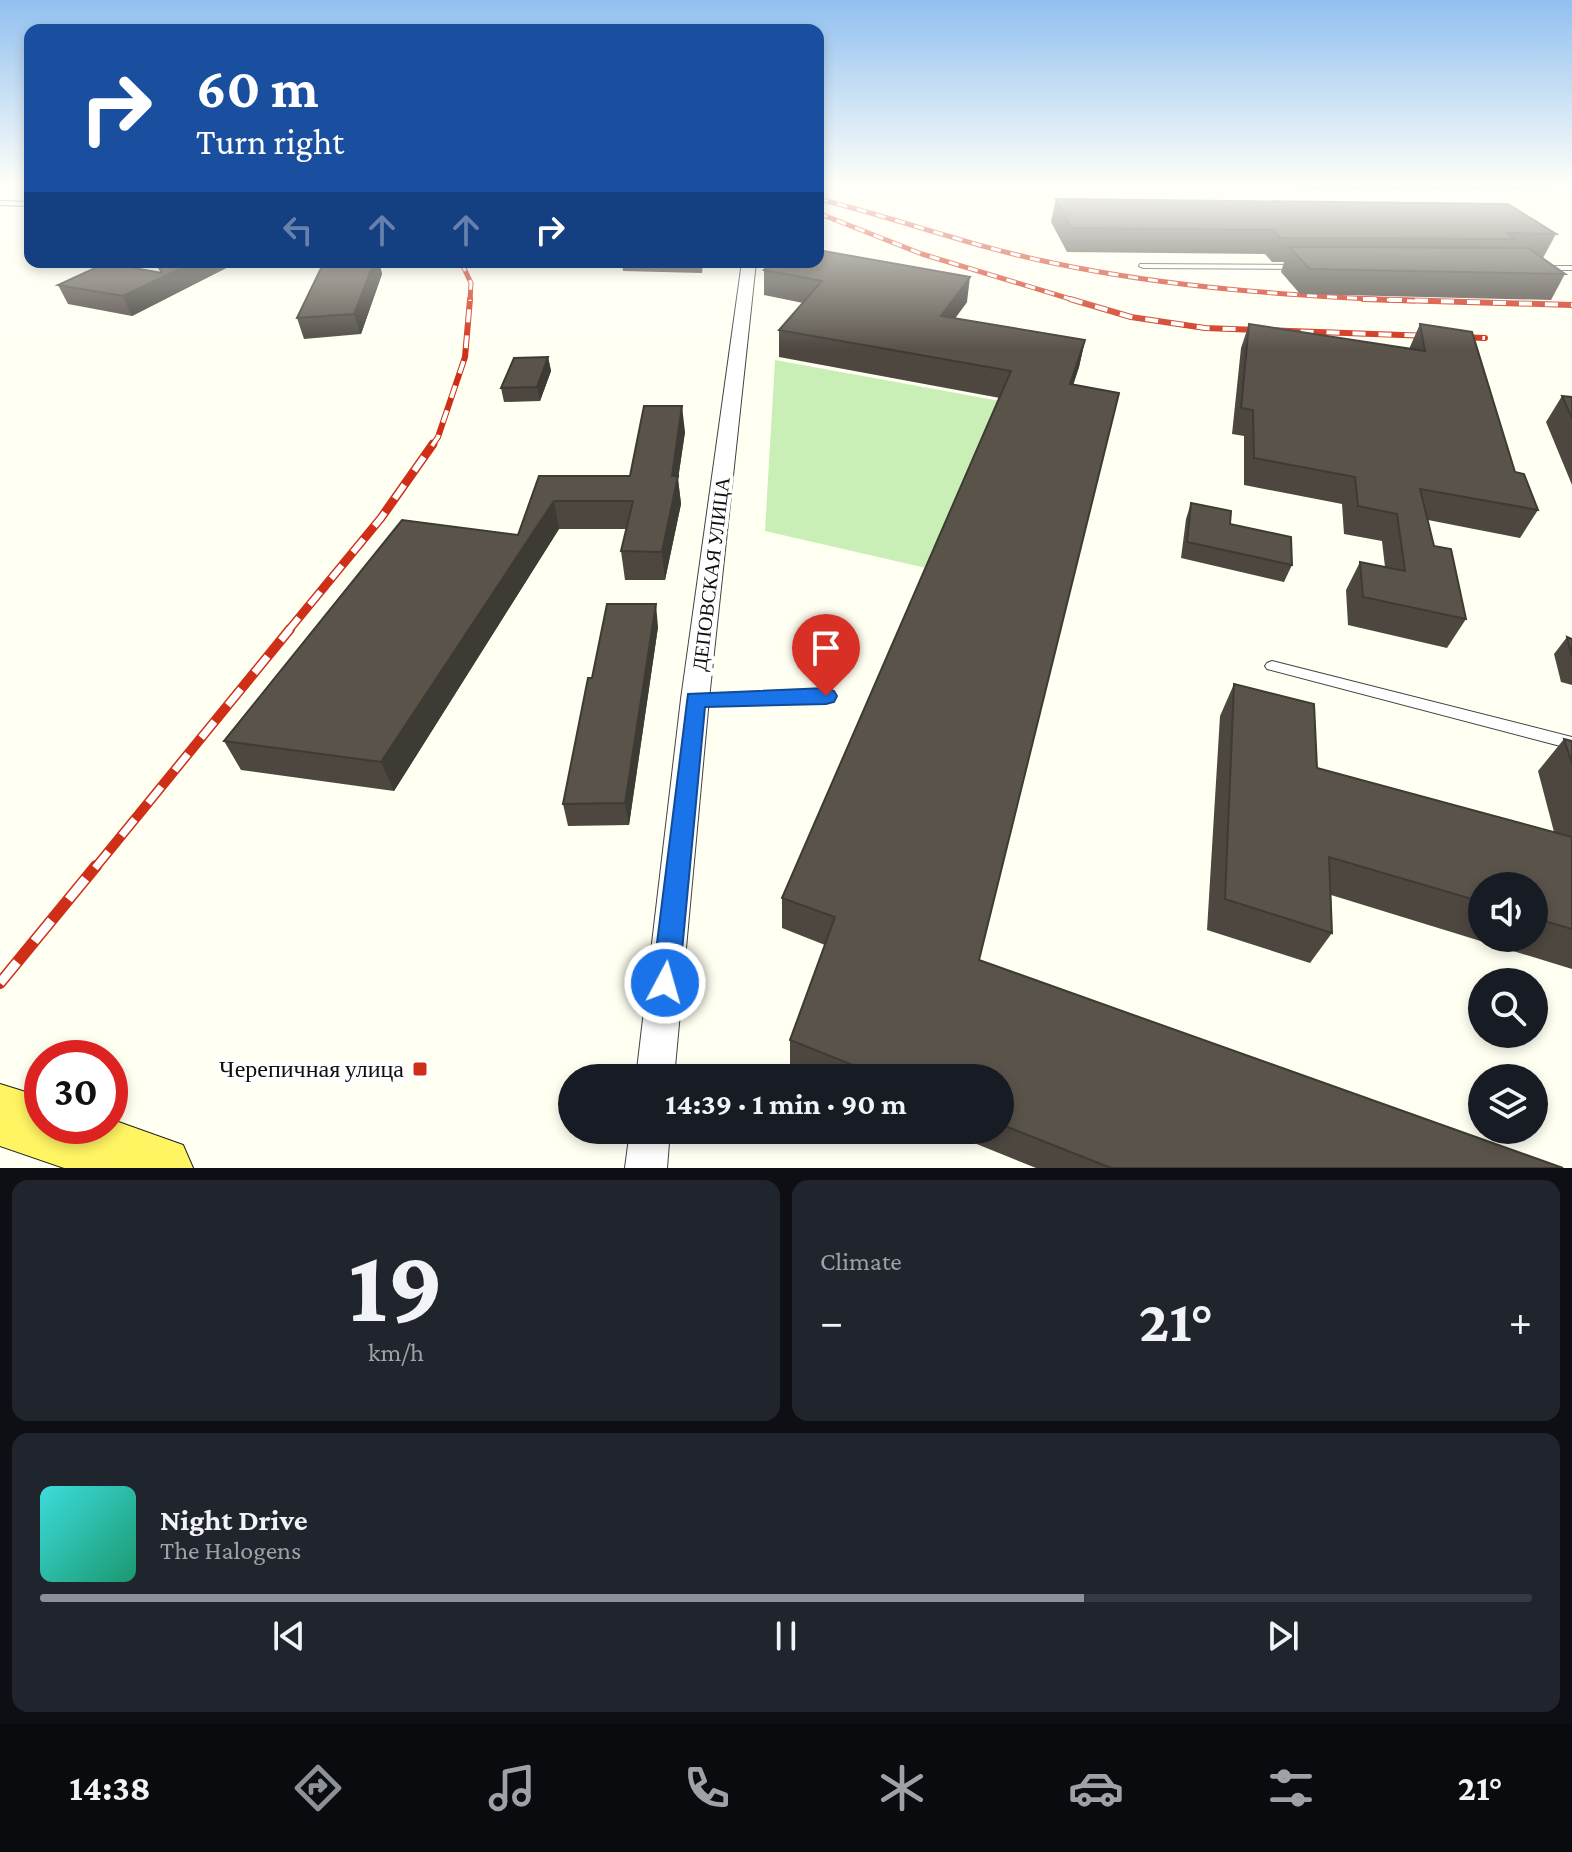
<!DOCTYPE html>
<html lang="en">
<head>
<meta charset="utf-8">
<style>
	:root { --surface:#171b24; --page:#20242c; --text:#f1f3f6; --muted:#9ea1a6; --line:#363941; --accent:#8c9099 }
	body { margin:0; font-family:"Crimson Pro",serif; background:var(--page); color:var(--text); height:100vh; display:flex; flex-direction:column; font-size:30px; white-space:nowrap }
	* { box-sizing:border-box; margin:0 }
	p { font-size:26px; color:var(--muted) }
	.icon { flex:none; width:44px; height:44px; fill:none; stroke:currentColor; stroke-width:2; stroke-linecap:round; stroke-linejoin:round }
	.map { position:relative; height:1168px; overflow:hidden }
	.drawer { display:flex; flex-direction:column; gap:12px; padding:12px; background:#0d0f14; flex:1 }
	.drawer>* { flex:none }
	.banner { position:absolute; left:24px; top:24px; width:800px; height:244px; border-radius:16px; box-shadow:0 4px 12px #0003; background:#1a4fa0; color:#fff; overflow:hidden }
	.tools { position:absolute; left:1468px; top:872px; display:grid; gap:16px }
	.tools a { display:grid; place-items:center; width:80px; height:80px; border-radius:50%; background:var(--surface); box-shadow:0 4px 12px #0003; font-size:40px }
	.speed { position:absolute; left:24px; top:1040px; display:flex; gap:16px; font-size:40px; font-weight:700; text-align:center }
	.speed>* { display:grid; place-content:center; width:104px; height:104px; border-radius:50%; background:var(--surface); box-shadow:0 4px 12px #0003; line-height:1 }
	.speed .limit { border:12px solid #d22; background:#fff; color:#111 }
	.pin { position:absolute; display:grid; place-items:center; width:68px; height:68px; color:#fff; margin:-82px -34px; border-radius:50% 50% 50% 0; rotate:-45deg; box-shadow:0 0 8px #0007 }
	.pin .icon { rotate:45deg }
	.me { position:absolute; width:88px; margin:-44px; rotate:6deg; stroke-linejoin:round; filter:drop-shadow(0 0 6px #0008) }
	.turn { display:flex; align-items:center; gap:28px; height:168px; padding:0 40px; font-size:36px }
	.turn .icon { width:104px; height:104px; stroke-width:2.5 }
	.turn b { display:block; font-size:56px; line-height:68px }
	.lanes { display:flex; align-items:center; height:76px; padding:0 40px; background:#0003; justify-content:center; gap:40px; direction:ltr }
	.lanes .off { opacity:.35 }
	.big { font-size:60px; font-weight:700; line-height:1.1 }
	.drawer .card { flex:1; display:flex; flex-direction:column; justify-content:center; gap:12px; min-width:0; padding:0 28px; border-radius:16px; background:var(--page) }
	.drawer .dial { align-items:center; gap:0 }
	.dial b { font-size:104px; line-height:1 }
	.song { display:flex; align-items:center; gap:24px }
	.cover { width:96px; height:96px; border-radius:12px; background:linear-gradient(135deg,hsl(180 70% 55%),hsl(160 70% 35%)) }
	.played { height:8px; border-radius:4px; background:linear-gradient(90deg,var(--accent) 70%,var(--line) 70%) }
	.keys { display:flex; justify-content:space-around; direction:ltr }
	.heat { display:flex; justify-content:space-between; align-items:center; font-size:44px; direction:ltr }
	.drawer .tiles { flex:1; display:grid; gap:12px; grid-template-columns:1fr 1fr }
	.card:last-child { grid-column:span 2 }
	.trip { position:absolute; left:558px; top:1064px; width:456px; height:80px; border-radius:40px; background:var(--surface); box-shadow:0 4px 12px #0003; font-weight:700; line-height:80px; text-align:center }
	.dock { display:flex; height:128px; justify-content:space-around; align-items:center; background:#090b0e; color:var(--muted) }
	.dock .icon { width:56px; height:56px }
	.dock .active { color:var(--accent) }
	.dock b { font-size:36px; color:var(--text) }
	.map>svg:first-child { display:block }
	.green { fill:#caefb6 }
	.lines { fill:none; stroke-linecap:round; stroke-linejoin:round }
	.service-casing { stroke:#424242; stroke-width:2 }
	.minor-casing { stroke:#424242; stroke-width:2 }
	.primary-casing { stroke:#202020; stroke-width:2 }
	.service { fill:#fff; fill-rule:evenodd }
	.minor { fill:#fff; fill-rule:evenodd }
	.primary { fill:#fff462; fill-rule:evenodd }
	.rail-far4-casing { stroke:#cf2f17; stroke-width:5 }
	.rail-far3-casing { stroke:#cf2f17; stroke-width:6 }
	.rail-far2-casing { stroke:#cf2f17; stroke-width:9 }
	.rail-far1-casing { stroke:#cf2f17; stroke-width:10 }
	.rail-casing { stroke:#cf2f17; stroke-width:12 }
	.rail-far4 { stroke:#fff; stroke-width:3; stroke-dasharray:10; stroke-linecap:butt }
	.rail-far3 { stroke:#fff; stroke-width:4; stroke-dasharray:13; stroke-linecap:butt }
	.rail-far2 { stroke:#fff; stroke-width:6; stroke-dasharray:17; stroke-linecap:butt }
	.rail-far1 { stroke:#fff; stroke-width:7; stroke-dasharray:21; stroke-linecap:butt }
	.rail { stroke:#fff; stroke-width:9; stroke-dasharray:27; stroke-linecap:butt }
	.wall { fill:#4d4740; fill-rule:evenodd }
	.shaded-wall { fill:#3e3a34 }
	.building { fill:#59534a; stroke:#3e3a34; stroke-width:2 }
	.route { fill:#1a73e8; stroke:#114b97; stroke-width:2 }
	.poi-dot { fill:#cf2f17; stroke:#fff; stroke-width:3 }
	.labels { text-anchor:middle; stroke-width:8; stroke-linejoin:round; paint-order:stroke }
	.street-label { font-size:20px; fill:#0f0f0f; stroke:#fff }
	.near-poi-label { font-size:24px; fill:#0f0f0f; stroke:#fff; text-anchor:end }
</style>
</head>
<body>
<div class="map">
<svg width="1572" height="1168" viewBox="0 0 1572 1168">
	<rect width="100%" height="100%" fill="#fffff2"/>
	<path class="green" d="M775,360L1000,401L926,568L765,531Z"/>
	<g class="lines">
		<defs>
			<path id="service" d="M0,201L30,202V206L0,205Z
				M1140,264L1296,265L1300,267L1296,269L1143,268L1139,266Z
				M1539,266H1572V270H1542L1538,268Z
				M1272,661L1572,737V749L1267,669L1265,666L1267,663Z
				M826,691L831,692L833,696L831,700L826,701L695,704L690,703L688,699L690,695L695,694Z"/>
			<path id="minor" d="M742,262H756L709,699L674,1078H636L681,699Z
				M630,1130H670L667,1168H625Z"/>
			<path id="primary" d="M0,1084L42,1097V1126H110V1119L183,1145L193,1168H64L0,1146Z"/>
		</defs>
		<use href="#service" class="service-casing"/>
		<use href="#minor" class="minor-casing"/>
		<use href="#primary" class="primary-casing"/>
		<use href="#service" class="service"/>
		<use href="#minor" class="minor"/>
		<use href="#primary" class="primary"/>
		<defs>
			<path id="rail-far4" d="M1302,186H1547
				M818,199C897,218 973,247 1053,263C1172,288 1293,296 1415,301
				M818,213L922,254L1077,301
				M461,262L471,283L470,301"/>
			<path id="rail-far3" d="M1070,299L1131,317L1205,328L1485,338
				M1363,299L1572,305
				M432,446L438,437L465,357L470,299"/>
			<path id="rail-far2" d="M288,631L381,518L433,444"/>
			<path id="rail-far1" d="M95,868L290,629"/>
			<path id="rail" d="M0,983L96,866"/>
		</defs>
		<use href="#rail-far4" class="rail-far4-casing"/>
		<use href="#rail-far3" class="rail-far3-casing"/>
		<use href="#rail-far2" class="rail-far2-casing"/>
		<use href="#rail-far1" class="rail-far1-casing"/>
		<use href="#rail" class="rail-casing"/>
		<use href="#rail-far4" class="rail-far4"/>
		<use href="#rail-far3" class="rail-far3"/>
		<use href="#rail-far2" class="rail-far2"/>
		<use href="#rail-far1" class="rail-far1"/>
		<use href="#rail" class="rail"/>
	</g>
	<path class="wall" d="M1056,199L1556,234L1543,258H1542L1565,274L1551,300L1300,294L1281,272L1284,262H1272L1265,254L1067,252L1051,222Z
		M156,262H285L277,268L232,265L132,316L68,304L58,285L161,272Z
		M324,262H379L382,274L361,334L304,339L297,318Z
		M622,262H703L702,273L623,271Z
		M764,270L967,302L955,318L1085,340L1079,367L1073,385L979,960L1563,1168H1036L942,1130H1000V1078H815L790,1068V1040L825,945L782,928V898L1000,398L779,357V330L803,303L764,295Z
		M1249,324L1409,349L1420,324L1515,472L1538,510L1520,538L1428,520L1434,546L1466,619L1447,648L1348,625L1346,590L1360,562L1385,567L1382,541L1344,534L1342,504L1244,485V436L1232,434L1241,348Z
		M548,357L551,371L540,401L504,402L501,388Z
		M1562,396L1572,397V485L1546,422Z
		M685,432L678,479L681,504L665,580H625L621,551L626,529H559L394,791L241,770L224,741L518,535L539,476H630Z
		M1191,503L1292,565L1284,582L1181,558L1186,519Z
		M658,627L629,825L568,826L563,804L592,678Z
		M1567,637L1572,639V685L1561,682L1554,654Z
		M1234,684L1317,768L1554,832L1538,771L1564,739L1572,741V969L1331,895L1332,933L1310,963L1207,930L1220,716ZM1482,886H1534V938H1482Z"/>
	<path class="shaded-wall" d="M194,262H231L232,265L132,316L123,296Z
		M275,262H285L277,268Z
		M368,262H379L382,274L361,334L354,314Z
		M970,277L967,302L938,342L941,316Z
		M1085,340L1079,367L1064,413L1070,384Z
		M548,357L551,371L540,401L537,387Z
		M682,406L685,432L678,479L681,504L665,580L662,552Z
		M554,501L559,529L394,791L381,762Z
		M656,604L658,627L629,825L625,803Z"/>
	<path class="building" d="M1056,199L1508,204L1556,234L1507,233L1514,239L1280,238L1274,230L1071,228Z
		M1289,247L1528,248L1565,274L1310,269Z
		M818,250L970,277L941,316L1085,340L1070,384L1119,393L979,960L1563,1168H1111L1000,1124V1078H885L790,1040L835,917L782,898L1011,371L779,330L822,281L764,270L773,262H818Z
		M156,262H194L123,296L58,285L106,263L162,273Z
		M324,262H374L354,314L297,318Z
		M1249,324L1425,351L1420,324L1472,332L1515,472L1524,474L1538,510L1420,489L1434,546L1451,549L1466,619L1363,597L1360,562L1405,571L1397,514L1358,506L1355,477L1254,458L1253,410L1241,408Z
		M548,357L537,387L501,388L514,358Z
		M1562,396L1572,397V418Z
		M644,406H682L672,476H678L662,552L621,551L633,501H554L381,762L224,741L402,520L518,535L539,476H630Z
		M1191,503L1231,511L1230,524L1291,537L1292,565L1187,542Z
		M607,604H656L625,803L563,804L588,678H592Z
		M1567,637L1572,639V657Z
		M1234,684L1314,704L1317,768L1572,837V929L1534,918V886H1482V902L1329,857L1332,933L1225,899Z
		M1564,739L1572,741V764Z"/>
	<linearGradient id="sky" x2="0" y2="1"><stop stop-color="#91c0f0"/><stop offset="0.53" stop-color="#fffff9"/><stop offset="1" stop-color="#fffff9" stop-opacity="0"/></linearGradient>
	<rect width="1572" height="349" fill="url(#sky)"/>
	<path class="route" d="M826,688L834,691L837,696L834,702L826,704L705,707L679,983L675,993L665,997L656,993L652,983L688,694Z"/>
	<rect class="poi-dot" x="412" y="1061" width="16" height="16" rx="4"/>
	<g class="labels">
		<g class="street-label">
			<text transform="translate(711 574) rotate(-83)" y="7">ДЕПОВСКАЯ УЛИЦА</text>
		</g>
		<g class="near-poi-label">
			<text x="404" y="1077">Черепичная улица</text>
		</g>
	</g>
</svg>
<div class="tools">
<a><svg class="icon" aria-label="sound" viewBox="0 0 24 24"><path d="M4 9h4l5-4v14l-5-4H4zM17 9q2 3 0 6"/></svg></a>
<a><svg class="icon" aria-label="search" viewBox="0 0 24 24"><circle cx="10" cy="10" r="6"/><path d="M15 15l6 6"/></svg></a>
<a><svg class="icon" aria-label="layers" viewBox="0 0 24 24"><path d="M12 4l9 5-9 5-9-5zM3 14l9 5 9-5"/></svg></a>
</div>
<div class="speed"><div class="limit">30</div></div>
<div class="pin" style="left:826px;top:696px;background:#d93025"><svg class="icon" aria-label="arrive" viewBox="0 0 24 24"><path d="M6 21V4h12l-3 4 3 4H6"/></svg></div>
<svg class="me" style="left:665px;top:983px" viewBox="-20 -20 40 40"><circle r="17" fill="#1a73e8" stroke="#fff" stroke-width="3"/><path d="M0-11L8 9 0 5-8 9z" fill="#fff"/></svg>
<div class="trip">14:39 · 1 min · 90 m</div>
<div class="banner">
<div class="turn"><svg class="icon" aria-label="right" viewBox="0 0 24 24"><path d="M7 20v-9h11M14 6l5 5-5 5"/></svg><div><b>60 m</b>Turn right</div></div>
<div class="lanes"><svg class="icon off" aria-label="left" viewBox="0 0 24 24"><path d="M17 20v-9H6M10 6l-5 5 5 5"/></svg><svg class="icon off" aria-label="ahead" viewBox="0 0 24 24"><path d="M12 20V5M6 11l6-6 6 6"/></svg><svg class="icon off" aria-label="ahead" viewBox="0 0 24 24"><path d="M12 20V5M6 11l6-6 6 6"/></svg><svg class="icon" aria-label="right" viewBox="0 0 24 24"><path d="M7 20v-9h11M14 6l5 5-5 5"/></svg></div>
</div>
</div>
<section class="drawer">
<div class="tiles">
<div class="card dial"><b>19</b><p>km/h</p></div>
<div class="card"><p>Climate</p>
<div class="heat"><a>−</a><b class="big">21°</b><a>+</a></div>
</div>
<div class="card">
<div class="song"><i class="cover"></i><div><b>Night Drive</b><p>The Halogens</p></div></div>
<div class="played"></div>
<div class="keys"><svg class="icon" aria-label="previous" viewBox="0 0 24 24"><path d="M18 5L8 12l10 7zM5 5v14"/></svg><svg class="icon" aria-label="pause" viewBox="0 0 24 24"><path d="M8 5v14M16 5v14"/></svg><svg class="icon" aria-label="next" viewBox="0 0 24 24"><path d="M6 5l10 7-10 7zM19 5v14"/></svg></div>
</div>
</div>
</section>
<nav class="dock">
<b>14:38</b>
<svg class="icon active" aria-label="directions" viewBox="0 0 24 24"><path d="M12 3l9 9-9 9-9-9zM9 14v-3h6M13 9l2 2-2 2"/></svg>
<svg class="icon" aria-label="music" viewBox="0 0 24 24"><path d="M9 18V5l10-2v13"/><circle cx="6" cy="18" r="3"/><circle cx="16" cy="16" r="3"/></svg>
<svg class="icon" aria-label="phone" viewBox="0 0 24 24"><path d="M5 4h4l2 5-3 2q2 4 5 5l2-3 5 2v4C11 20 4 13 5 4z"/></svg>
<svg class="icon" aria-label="climate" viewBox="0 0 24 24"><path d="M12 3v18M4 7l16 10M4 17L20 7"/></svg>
<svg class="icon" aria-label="car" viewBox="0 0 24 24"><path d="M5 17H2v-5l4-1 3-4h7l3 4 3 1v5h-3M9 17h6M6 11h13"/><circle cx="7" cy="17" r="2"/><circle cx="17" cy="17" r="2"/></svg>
<svg class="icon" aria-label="filters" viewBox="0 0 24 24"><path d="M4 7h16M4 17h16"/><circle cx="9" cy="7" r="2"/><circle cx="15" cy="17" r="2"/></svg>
<b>21°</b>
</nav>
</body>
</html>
